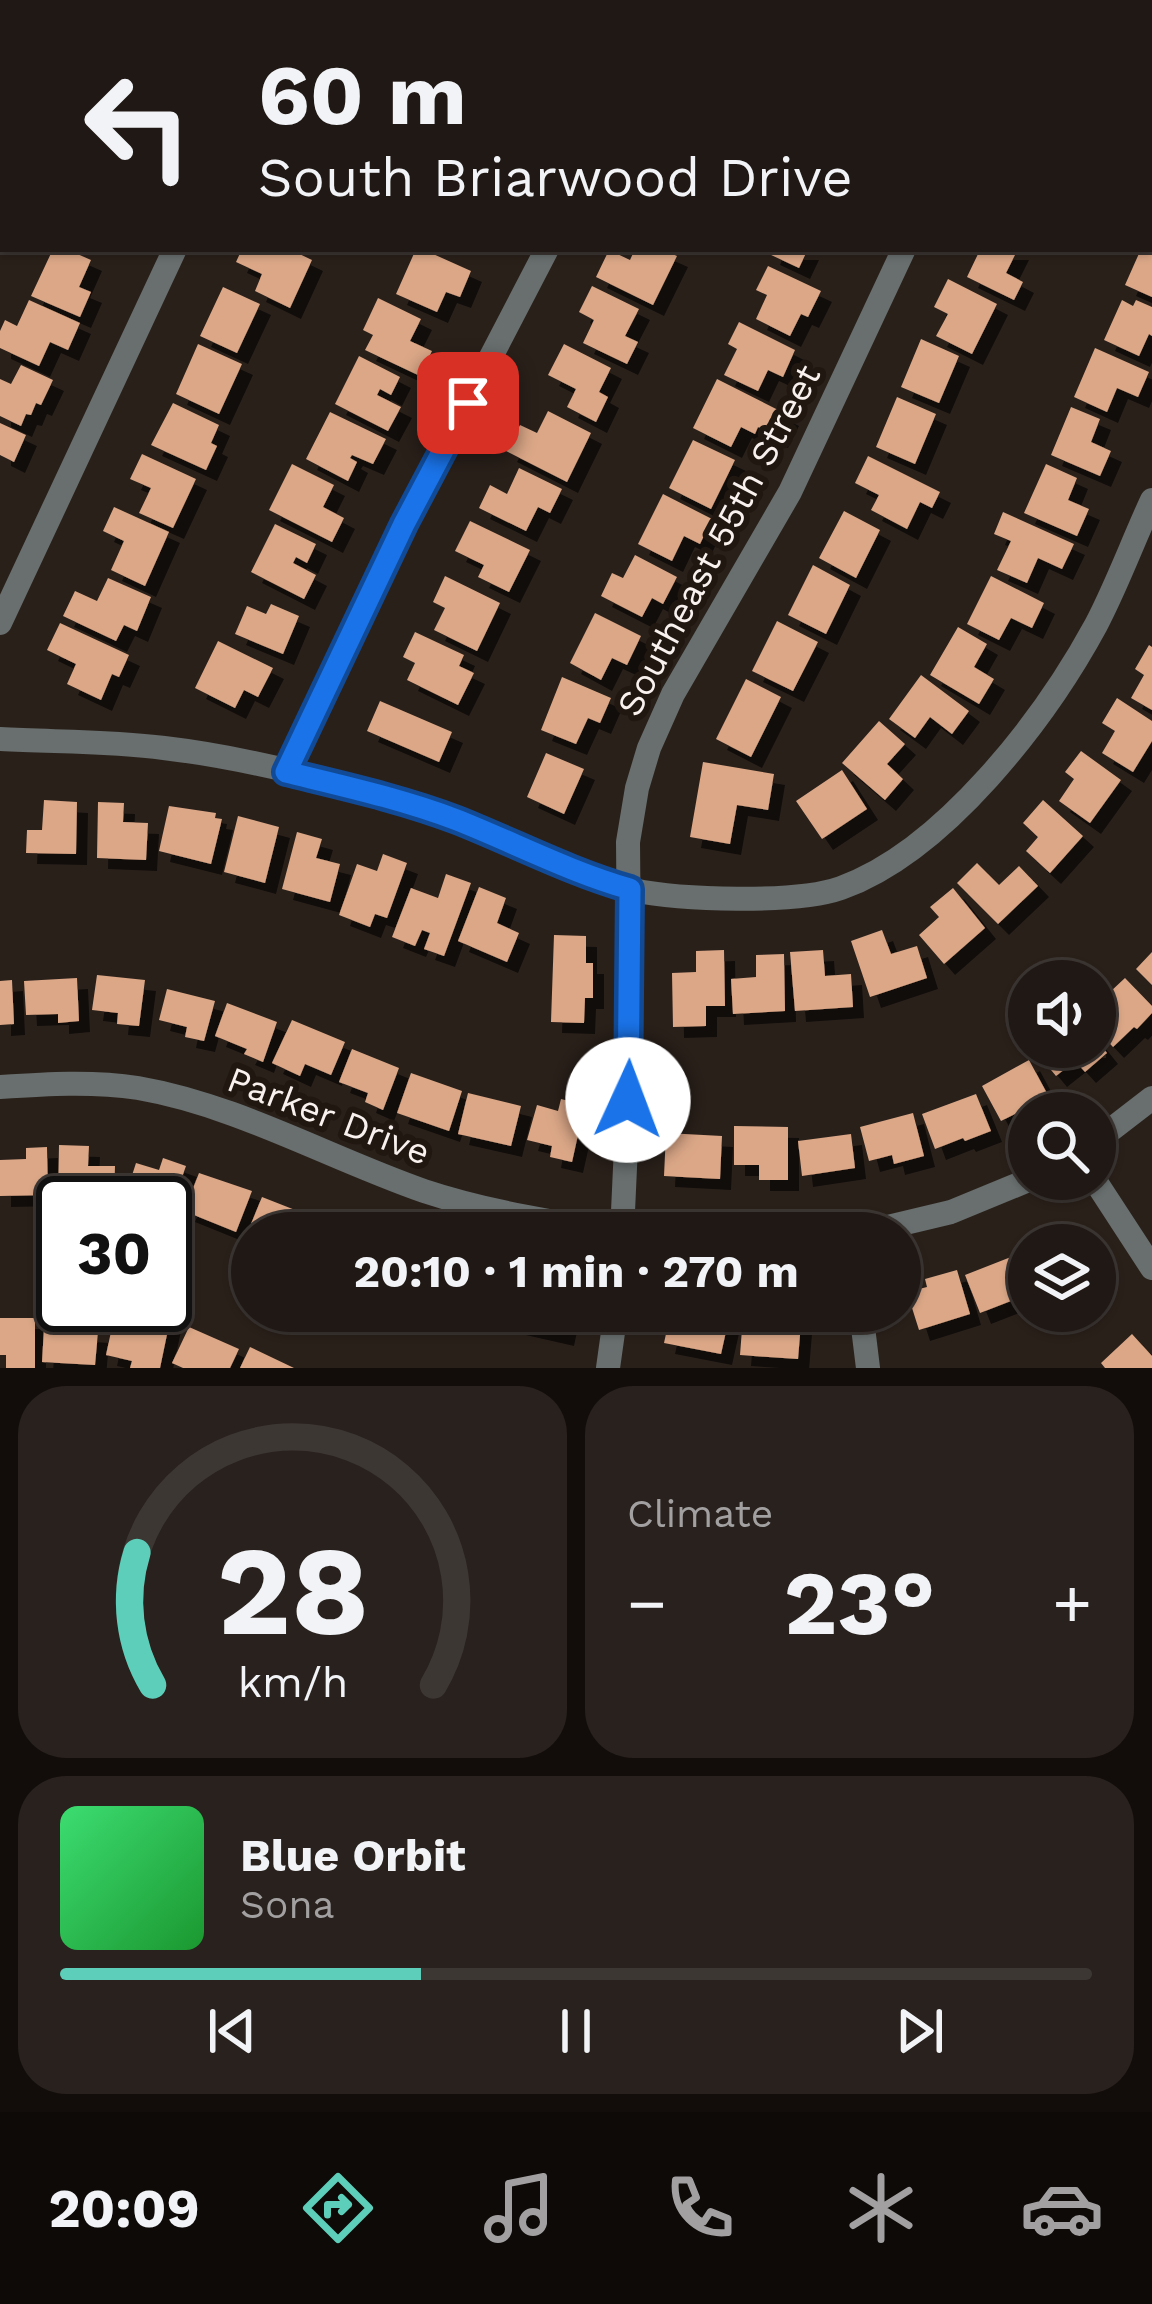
<!DOCTYPE html>
<html lang="en">
<head>
<meta charset="utf-8">
<style>
	:root { --surface:#201814; --page:#28211d; --text:#f1f3f6; --muted:#a2a0a0; --line:#3d3734; --accent:#5dceb9 }
	body { margin:0; font-family:"Work Sans",sans-serif; background:var(--page); color:var(--text); height:100vh; display:flex; flex-direction:column; font-size:45px; white-space:nowrap }
	* { box-sizing:border-box; margin:0 }
	p { font-size:39px; color:var(--muted) }
	.icon { flex:none; width:66px; height:66px; fill:none; stroke:currentColor; stroke-width:2; stroke-linecap:round; stroke-linejoin:round }
	.map { position:relative; height:1368px; overflow:hidden }
	.details { display:flex; flex-direction:column; gap:18px; padding:18px; background:#120d0b; flex:1 }
	.details>* { flex:none }
	.top-card { position:absolute; left:0px; top:0px; width:1152px; height:252px; box-shadow:0 3px 9px #0004,0 0 0 3px var(--line); background:#201814; color:var(--text); overflow:hidden }
	.tools { position:absolute; left:1008px; top:960px; display:grid; gap:24px }
	.tools a { display:grid; place-items:center; width:108px; height:108px; border-radius:50%; background:var(--surface); box-shadow:0 3px 9px #0004,0 0 0 3px var(--line); font-size:60px }
	.speed { position:absolute; left:36px; top:1176px; display:flex; gap:24px; font-size:60px; font-weight:700; text-align:center }
	.speed>* { display:grid; place-content:center; width:156px; height:156px; border-radius:50%; background:var(--surface); box-shadow:0 3px 9px #0004,0 0 0 3px var(--line); line-height:1 }
	.speed .limit { border:6px solid #111; border-radius:18px; background:#fff; color:#111 }
	.pin { position:absolute; display:grid; place-items:center; width:102px; height:102px; color:#fff; margin:-51px; border-radius:24px; box-shadow:0 6px 18px #0006 }
	.me { position:absolute; width:132px; margin:-66px; rotate:2deg; stroke-linejoin:round; filter:drop-shadow(0 0 9px #0008) }
	.turn { display:flex; align-items:center; gap:42px; height:252px; padding:0 60px; font-size:54px }
	.turn .icon { width:156px; height:156px; stroke-width:2.5 }
	.turn b { display:block; font-size:84px; line-height:102px }
	.big { font-size:90px; font-weight:700; line-height:1.1 }
	.details .card { flex:1; display:flex; flex-direction:column; justify-content:center; gap:18px; min-width:0; padding:0 42px; border-radius:48px; background:var(--page) }
	.details .dial { align-items:center; gap:0 }
	.dial svg { height:312px; overflow:visible; fill:none; stroke:var(--line); stroke-width:7; stroke-linecap:round; text-anchor:middle }
	.dial text { fill:var(--text); stroke:none }
	.song { display:flex; align-items:center; gap:36px }
	.cover { width:144px; height:144px; border-radius:18px; background:linear-gradient(135deg,hsl(140 70% 55%),hsl(130 70% 35%)) }
	.played { height:12px; border-radius:6px; background:linear-gradient(90deg,var(--accent) 35%,var(--line) 35%) }
	.keys { display:flex; justify-content:space-around; direction:ltr }
	.heat { display:flex; justify-content:space-between; align-items:center; font-size:66px; direction:ltr }
	.details .tiles { flex:1; display:grid; gap:18px; grid-template-columns:1fr 1fr }
	.card:last-child { grid-column:span 2 }
	.trip { position:absolute; left:231px; top:1212px; width:690px; height:120px; border-radius:60px; background:var(--surface); box-shadow:0 3px 9px #0004,0 0 0 3px var(--line); font-weight:700; line-height:120px; text-align:center }
	.tabs { display:flex; height:192px; justify-content:space-around; align-items:center; background:#0d0a08; color:var(--muted) }
	.tabs .icon { width:84px; height:84px }
	.tabs .active { color:var(--accent) }
	.tabs b { font-size:54px; color:var(--text) }
	.map>svg:first-child { display:block }
	.building { fill:#dba787; filter:url(#shadow) }
	.lines { fill:none; stroke-linecap:round; stroke-linejoin:round }
	.street { stroke:#686f6e; stroke-width:24 }
	.route-casing { stroke:#114b97; stroke-width:30 }
	.route { stroke:#1a73e8; stroke-width:21 }
	.labels { text-anchor:middle; stroke-width:12; stroke-linejoin:round; paint-order:stroke }
	.street-label { font-size:36px; fill:#f8f1ed; stroke:#211711 }
</style>
</head>
<body>
<div class="map">
<svg width="1152" height="1368" viewBox="0 0 1152 1368">
	<defs>
		<filter id="shadow"><feDropShadow dx="11" dy="11" stdDeviation="0" flood-color="#0009"/></filter>
	</defs>
	<rect width="100%" height="100%" fill="#2a201a"/>
	<path class="building" d="M53,249H66L91,260L79,287L91,292L80,317L31,296Z
		M242,249H289L312,260L290,308L255,291L262,274L236,262Z
		M416,249H422L471,271L460,297L446,292L437,312L396,294Z
		M635,249H661L677,256L653,305L596,277L609,250L630,260Z
		M771,249H808L799,268L769,254Z
		M969,249H1018L1006,273L1023,282L1014,300L967,277L978,254Z
		M1141,249H1152V297L1125,285Z
		M768,266L821,291L808,317L801,314L790,336L756,319L767,295L756,290Z
		M948,279L997,304L972,354L936,336L948,314L934,307Z
		M592,286L639,309L625,336L638,342L627,364L583,343L594,320L579,312Z
		M223,287L260,304L237,353L200,336Z
		M378,298L421,319L410,341L432,351L420,376L365,350L373,335L363,330Z
		M29,300L80,323L68,350L50,342L39,366L0,348V331L5,320L17,326Z
		M1122,300L1133,306L1136,300L1152,307V336L1149,334L1139,356L1104,340Z
		M739,322L795,350L783,377L768,370L758,391L724,375L737,349L728,344Z
		M921,339L959,356L939,403L901,387Z
		M198,344L242,364L219,414L176,394Z
		M564,344L611,368L599,392L608,397L596,422L567,407L576,389L548,375Z
		M1095,348L1149,372L1138,397L1117,388L1107,412L1074,397Z
		M359,356L400,377L391,395L380,389L377,395L401,407L388,431L335,404Z
		M21,365L53,380L41,405L36,403L31,415L26,414L21,426L0,416V379L11,384Z
		M717,379L788,415L777,437L758,427L755,434L741,427L731,447L693,428Z
		M897,397L936,414L915,464L876,447Z
		M173,403L219,425L211,443L217,446L206,470L151,445Z
		M1071,407L1100,419L1091,442L1111,451L1100,476L1051,455Z
		M548,411L591,433L567,482L506,451L520,425L537,433Z
		M330,412L386,439L373,464L352,455L350,458L357,462L348,481L306,459Z
		M0,423L26,435L14,462L0,455Z
		M693,440L735,460L711,509L669,488Z
		M142,454L196,479L173,528L139,513L151,488L130,479Z
		M868,456L940,492L932,508L920,502L907,529L871,510L879,495L855,483Z
		M292,464L334,485L323,507L344,518L332,542L269,510Z
		M1046,464L1077,478L1068,500L1089,509L1077,536L1024,513Z
		M519,468L562,489L550,513L538,507L526,531L479,508L490,485L507,494Z
		M663,494L712,519L700,544L684,536L672,561L638,544Z
		M114,507L169,532L145,586L111,570L124,541L103,531Z
		M844,511L880,530L856,578L819,558Z
		M1003,512L1074,544L1062,569L1038,558L1027,583L997,570L1011,541L994,534Z
		M470,521L530,550L509,592L478,577L484,565L455,551Z
		M275,524L316,544L307,563L296,557L293,563L316,575L304,599L251,572Z
		M635,555L677,577L663,604L652,598L642,617L601,596L612,573L623,578Z
		M813,565L850,585L826,634L788,615Z
		M445,576L500,603L477,651L434,630L445,608L433,602Z
		M991,576L1044,603L1032,628L1011,618L999,640L967,624Z
		M108,578L151,597L137,631L124,625L116,641L63,616L75,591L97,601Z
		M271,604L299,616L283,654L235,634L247,606L266,614Z
		M595,613L641,636L627,665L612,658L601,680L570,663Z
		M777,621L818,642L793,691L752,671Z
		M60,623L129,655L119,677L112,674L101,700L67,684L76,664L47,650Z
		M958,627L987,644L974,667L994,679L979,704L930,675Z
		M415,632L464,655L459,666L474,673L458,705L407,680L415,663L403,657Z
		M218,641L273,668L258,697L244,690L235,708L195,688Z
		M1149,645L1152,647V710L1131,698L1144,675L1135,669Z
		M921,675L969,711L952,734L930,717L915,738L889,719Z
		M562,677L611,698L600,723L588,718L576,744L541,730Z
		M746,679L781,697L751,757L716,739Z
		M1117,698L1152,721V741L1133,772L1102,753L1115,731L1102,723Z
		M380,701L452,732L439,762L367,731Z
		M879,721L905,744L887,764L903,779L885,800L842,763Z
		M1081,751L1121,780L1090,823L1059,801L1074,779L1065,772Z
		M546,753L584,769L564,814L527,797Z
		M703,762L774,774L768,810L737,805L730,844L690,837Z
		M842,770L867,809L822,839L796,801Z
		M44,800L77,802L76,854L26,853L27,830H42Z
		M1043,800L1083,836L1050,873L1026,851L1038,837L1023,823Z
		M98,802L124,803L123,822L148,823L146,860L97,858Z
		M169,806L216,813L215,818L222,819L211,864L159,851Z
		M238,816L279,827L265,883L224,872Z
		M297,832L322,839L316,858L340,864L330,902L282,889Z
		M383,854L407,863L387,918L375,914L370,927L339,915L357,864L377,871Z
		M977,863L999,885L1019,866L1038,886L998,924L957,883Z
		M446,874L471,883L444,956L424,949L430,933L422,930L415,946L392,937L411,888L438,898Z
		M479,887L506,898L497,923L519,933L507,962L458,941Z
		M953,888L985,928L944,964L919,935L939,917L930,907Z
		M882,930L891,954L917,946L927,978L870,997L851,941Z
		M554,935L586,936V963H593V998H585L584,1023L551,1022Z
		M724,950L725,1006H706V1026L673,1027L672,973L696,972V951Z
		M823,950L825,976L851,974L853,1007L795,1011L790,952Z
		M1152,952V985L1136,969Z
		M784,954L785,1011L733,1014L731,979L756,977V955Z
		M97,975L145,980L139,1026L117,1024L118,1013L92,1010Z
		M77,978L79,1021L58,1023V1014L26,1015L24,981Z
		M1125,978L1152,1006V1013L1137,1029L1134,1027L1113,1047L1095,1028V1006Z
		M12,980L14,1024L0,1025V981Z
		M167,989L215,1001L204,1041L185,1037L187,1027L159,1020Z
		M227,1003L277,1022L263,1062L244,1054L247,1049L215,1036Z
		M292,1020L345,1042L331,1075L305,1064L300,1076L272,1063Z
		M1095,1038L1107,1053L1085,1072L1075,1061L1056,1076L1032,1047H1095Z
		M352,1049L399,1068L383,1110L365,1102L368,1093L339,1082Z
		M1029,1060L1049,1097L1001,1121L982,1086Z
		M411,1073L462,1091L449,1131L397,1113Z
		M468,1093L521,1106L511,1146L458,1134Z
		M976,1094L991,1131L965,1141L963,1138L935,1149L922,1114Z
		M561,1099L581,1104L578,1116L582,1117L572,1162L550,1157L552,1146L527,1140L537,1105L558,1111Z
		M913,1113L924,1156L894,1164L892,1155L869,1161L860,1127Z
		M734,1126L788,1127V1180H759V1165H734Z
		M666,1133L722,1136L720,1179L664,1176Z
		M851,1134L855,1168L802,1176L798,1141Z
		M59,1145L89,1146L88,1166H115L114,1200H58Z
		M47,1147L48,1195L0,1196V1160L26,1159V1148Z
		M163,1158L186,1166L170,1211L165,1209V1203H145L125,1197L136,1163L159,1170Z
		M199,1173L252,1191L236,1232L184,1211Z
		M262,1197L313,1217L307,1233H252V1238L246,1236Z
		M1075,1230L1080,1245H1047L1046,1241Z
		M1016,1255L1029,1294L980,1313L965,1275Z
		M957,1270L970,1314L919,1330L907,1292L927,1287L925,1279Z
		M509,1311H568L563,1335L506,1322Z
		M671,1311H698L729,1318L721,1354L664,1343Z
		M771,1311H802L798,1359L740,1355L743,1316L771,1319Z
		M115,1313L141,1319L142,1314L170,1320L160,1368H130L132,1361L106,1355Z
		M0,1318H35V1368H6V1355H0Z
		M189,1327L239,1349L230,1368H183L172,1363Z
		M44,1328L98,1332L95,1365L42,1362Z
		M1132,1334L1152,1356V1368H1105L1101,1363Z
		M250,1347L294,1368H240Z"/>
	<g class="lines">
		<path class="street" d="M290,3L292,0
			M658,3L660,0
			M1017,3L1019,0
			M0,623L175,249
			M0,739C54,742 110,741 164,748C241,757 320,777 395,799C444,815 491,835 539,855C570,868 600,883 633,890C680,900 796,904 841,888C944,851 1045,719 1096,625C1117,585 1133,541 1152,500
			M286,771L404,524L547,249
			M0,1087C46,1084 92,1081 138,1088C237,1105 329,1158 424,1191C484,1211 567,1226 631,1233
			M1095,1142L1152,1098
			M1094,1179L1152,1268
			M622,1233L630,1059L628,842L637,788L649,748L673,694L790,492L904,249
			M863,1233L951,1212L1031,1179
			M861,1311L868,1368
			M608,1368L616,1311"/>
	</g>
	<g class="lines">
		<defs>
			<path id="route" d="M468,403L404,524L286,772C343,786 402,799 457,820C515,843 570,872 630,889L628,1100"/>
		</defs>
		<use href="#route" class="route-casing"/>
		<use href="#route" class="route"/>
	</g>
	<g class="labels">
		<g class="street-label">
			<text transform="translate(718 540) rotate(-62)" y="13">Southeast 55th Street</text>
			<text transform="translate(329 1115) rotate(21)" y="13">Parker Drive</text>
		</g>
	</g>
</svg>
<div class="tools">
<a><svg class="icon" aria-label="sound" viewBox="0 0 24 24"><path d="M4 9h4l5-4v14l-5-4H4zM17 9q2 3 0 6"/></svg></a>
<a><svg class="icon" aria-label="search" viewBox="0 0 24 24"><circle cx="10" cy="10" r="6"/><path d="M15 15l6 6"/></svg></a>
<a><svg class="icon" aria-label="layers" viewBox="0 0 24 24"><path d="M12 4l9 5-9 5-9-5zM3 14l9 5 9-5"/></svg></a>
</div>
<div class="speed"><div class="limit">30</div></div>
<div class="pin" style="left:468px;top:403px;background:#d93025"><svg class="icon" aria-label="arrive" viewBox="0 0 24 24"><path d="M6 21V4h12l-3 4 3 4H6"/></svg></div>
<svg class="me" style="left:628px;top:1100px" viewBox="-20 -20 40 40"><circle r="19" fill="#fff"/><path d="M0-13L10 11 0 6-10 11z" fill="#1a73e8"/></svg>
<div class="trip">20:10 · 1 min · 270 m</div>
<div class="top-card">
<div class="turn"><svg class="icon" aria-label="left" viewBox="0 0 24 24"><path d="M17 20v-9H6M10 6l-5 5 5 5"/></svg><div><b>60 m</b>South Briarwood Drive</div></div>
</div>
</div>
<section class="details">
<div class="tiles">
<div class="card dial"><svg viewBox="0 0 100 80">
<path d="M14 69A42 42 0 1 1 86 69"/>
<path d="M14 69A42 42 0 0 1 10 35" stroke="#5dceb9"/>
<text x="50" y="56" font-size="32" font-weight="700">28</text>
<text x="50" y="72" font-size="11">km/h</text>
</svg></div>
<div class="card"><p>Climate</p>
<div class="heat"><a>−</a><b class="big">23°</b><a>+</a></div>
</div>
<div class="card">
<div class="song"><i class="cover"></i><div><b>Blue Orbit</b><p>Sona</p></div></div>
<div class="played"></div>
<div class="keys"><svg class="icon" aria-label="previous" viewBox="0 0 24 24"><path d="M18 5L8 12l10 7zM5 5v14"/></svg><svg class="icon" aria-label="pause" viewBox="0 0 24 24"><path d="M8 5v14M16 5v14"/></svg><svg class="icon" aria-label="next" viewBox="0 0 24 24"><path d="M6 5l10 7-10 7zM19 5v14"/></svg></div>
</div>
</div>
</section>
<nav class="tabs">
<b>20:09</b>
<svg class="icon active" aria-label="directions" viewBox="0 0 24 24"><path d="M12 3l9 9-9 9-9-9zM9 14v-3h6M13 9l2 2-2 2"/></svg>
<svg class="icon" aria-label="music" viewBox="0 0 24 24"><path d="M9 18V5l10-2v13"/><circle cx="6" cy="18" r="3"/><circle cx="16" cy="16" r="3"/></svg>
<svg class="icon" aria-label="phone" viewBox="0 0 24 24"><path d="M5 4h4l2 5-3 2q2 4 5 5l2-3 5 2v4C11 20 4 13 5 4z"/></svg>
<svg class="icon" aria-label="climate" viewBox="0 0 24 24"><path d="M12 3v18M4 7l16 10M4 17L20 7"/></svg>
<svg class="icon" aria-label="car" viewBox="0 0 24 24"><path d="M5 17H2v-5l4-1 3-4h7l3 4 3 1v5h-3M9 17h6M6 11h13"/><circle cx="7" cy="17" r="2"/><circle cx="17" cy="17" r="2"/></svg>
</nav>
</body>
</html>
